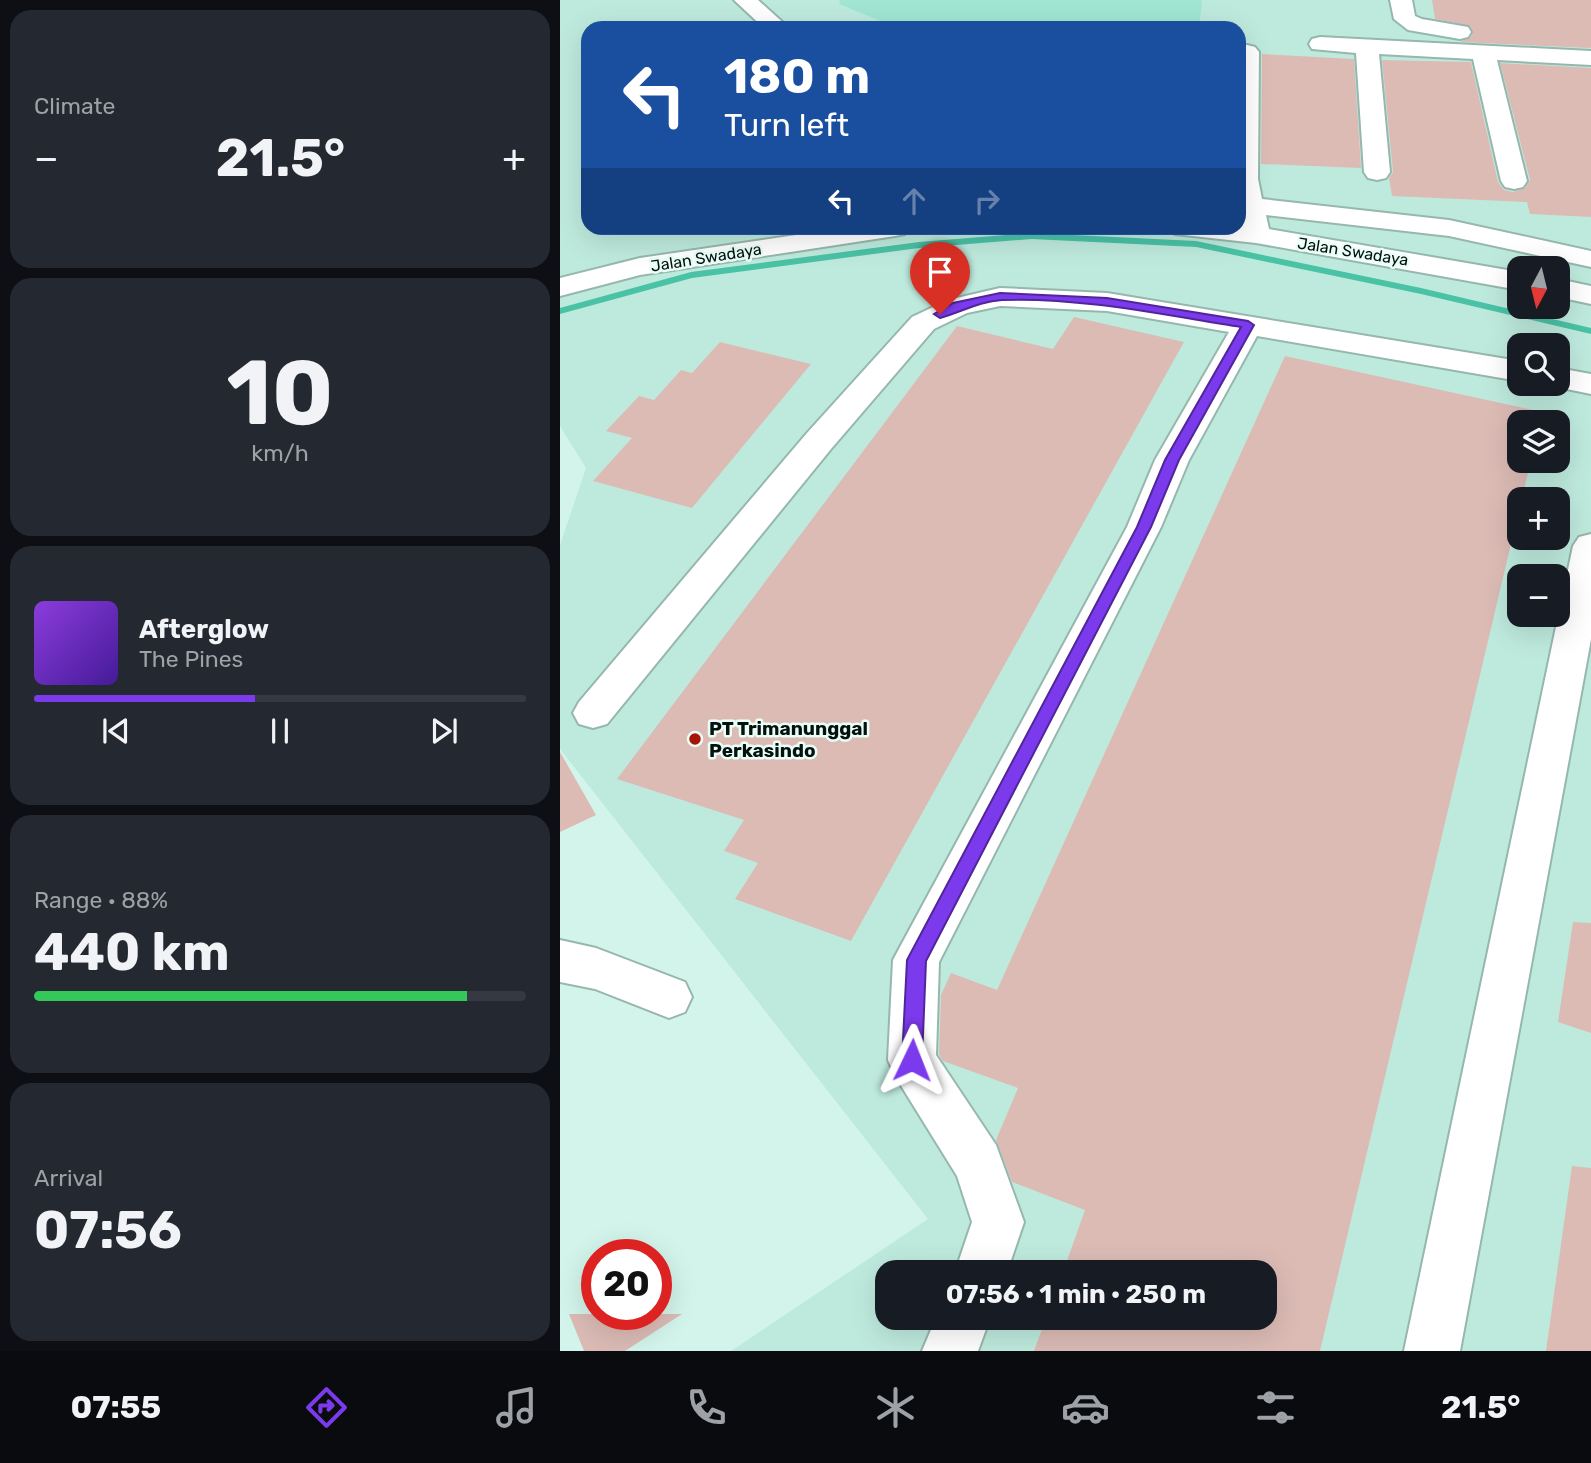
<!DOCTYPE html>
<html lang="en">
<head>
<meta charset="utf-8">
<style>
	:root { --surface:#171b24; --page:#242831; --text:#f1f3f6; --muted:#9ea1a6; --line:#363941; --accent:#7c3aed }
	body { margin:0; font-family:Rubik,sans-serif; background:var(--page); color:var(--text); height:100vh; display:flex; flex-direction:column; font-size:26px; white-space:nowrap }
	* { box-sizing:border-box; margin:0 }
	p { font-size:23px; color:var(--muted) }
	.icon { flex:none; width:38px; height:38px; fill:none; stroke:currentColor; stroke-width:2; stroke-linecap:round; stroke-linejoin:round }
	.map { position:relative; flex:1; overflow:hidden }
	.drawer { display:flex; flex-direction:column; gap:10px; padding:10px; background:#0d0f14; width:560px }
	.drawer>* { flex:none }
	.top-card { position:absolute; left:21px; top:21px; width:665px; height:214px; border-radius:21px; box-shadow:0 7px 28px #0002; background:#1a4fa0; color:#fff; overflow:hidden }
	.needle { width:46px; rotate:187deg }
	.tools { position:absolute; left:947px; top:256px; display:grid; gap:14px }
	.tools a { display:grid; place-items:center; width:63px; height:63px; border-radius:14px; background:var(--surface); box-shadow:0 7px 28px #0002; font-size:35px }
	.speed { position:absolute; left:21px; top:1239px; display:flex; gap:14px; font-size:35px; font-weight:700; text-align:center }
	.speed>* { display:grid; place-content:center; width:91px; height:91px; border-radius:50%; background:var(--surface); box-shadow:0 7px 28px #0002; line-height:1 }
	.speed .limit { border:10px solid #d22; background:#fff; color:#111 }
	.pin { position:absolute; display:grid; place-items:center; width:60px; height:60px; color:#fff; margin:-72px -30px; border-radius:50% 50% 50% 0; rotate:-45deg; box-shadow:0 0 7px #0007 }
	.pin .icon { rotate:45deg }
	.me { position:absolute; width:77px; margin:-38px; rotate:2deg; stroke-linejoin:round; filter:drop-shadow(0 0 5px #0008) }
	.turn { display:flex; align-items:center; gap:24px; height:147px; padding:0 28px; font-size:32px }
	.turn .icon { width:91px; height:91px; stroke-width:2.5 }
	.turn b { display:block; font-size:49px; line-height:60px }
	.lanes { display:flex; align-items:center; height:66px; padding:0 28px; background:#0003; justify-content:center; gap:35px; direction:ltr }
	.lanes .off { opacity:.35 }
	.big { font-size:52px; font-weight:700; line-height:1.1 }
	.drawer .widget { flex:1; display:flex; flex-direction:column; justify-content:center; gap:10px; min-width:0; padding:0 24px; border-radius:21px; background:var(--page) }
	.drawer .dial { align-items:center; gap:0 }
	.dial b { font-size:91px; line-height:1 }
	.song { display:flex; align-items:center; gap:21px }
	.cover { width:84px; height:84px; border-radius:10px; background:linear-gradient(135deg,hsl(270 70% 55%),hsl(260 70% 35%)) }
	.played { height:7px; border-radius:4px; background:linear-gradient(90deg,var(--accent) 45%,var(--line) 45%) }
	.keys { display:flex; justify-content:space-around; direction:ltr }
	.heat { display:flex; justify-content:space-between; align-items:center; font-size:38px; direction:ltr }
	.charge { height:10px; border-radius:5px; background:linear-gradient(90deg,#34c759 88%,var(--line) 0) }
	.trip { position:absolute; left:315px; top:1260px; width:402px; height:70px; border-radius:21px; background:var(--surface); box-shadow:0 7px 28px #0002; font-weight:700; line-height:70px; text-align:center }
	.dock { display:flex; height:112px; justify-content:space-around; align-items:center; background:#090b0e; color:var(--muted) }
	.dock .icon { width:49px; height:49px }
	.dock .active { color:var(--accent) }
	.dock b { font-size:32px; color:var(--text) }
	main { display:flex; flex:1; min-height:0 }
	.map>svg:first-child { display:block }
	.built { fill:#beeadd; fill-rule:evenodd }
	.green { fill:#a0e6d2 }
	.lines { fill:none; stroke-linecap:round; stroke-linejoin:round }
	.stream { fill:#4ac2a6; fill-rule:evenodd }
	.building { fill:#dcbbb5 }
	.minor-casing { stroke:#96b7ad; stroke-width:4 }
	.minor { fill:#fff; fill-rule:evenodd }
	.route { fill:#7c3aed; stroke:#51269a; stroke-width:2 }
	.poi-dot { fill:#a71408; stroke:#eafef8; stroke-width:2.5 }
	.labels { text-anchor:middle; stroke-width:5; stroke-linejoin:round; paint-order:stroke }
	.far-street-label { font-size:16px; fill:#05110e; stroke:#eafef8 }
	.poi-label { font-size:19px; font-weight:bold; fill:#05110e; stroke:#eafef8; text-anchor:start }
</style>
</head>
<body>
<main>
<section class="drawer">
<div class="widget"><p>Climate</p>
<div class="heat"><a>−</a><b class="big">21.5°</b><a>+</a></div>
</div>
<div class="widget dial"><b>10</b><p>km/h</p></div>
<div class="widget">
<div class="song"><i class="cover"></i><div><b>Afterglow</b><p>The Pines</p></div></div>
<div class="played"></div>
<div class="keys"><svg class="icon" aria-label="previous" viewBox="0 0 24 24"><path d="M18 5L8 12l10 7zM5 5v14"/></svg><svg class="icon" aria-label="pause" viewBox="0 0 24 24"><path d="M8 5v14M16 5v14"/></svg><svg class="icon" aria-label="next" viewBox="0 0 24 24"><path d="M6 5l10 7-10 7zM19 5v14"/></svg></div>
</div>
<div class="widget"><p>Range · 88%</p><b class="big">440 km</b><div class="charge"></div></div>
<div class="widget"><p>Arrival</p><b class="big">07:56</b></div>
</section>
<div class="map">
<svg width="1031" height="1351" viewBox="0 0 1031 1351">
	<rect width="100%" height="100%" fill="#d2f4ea"/>
	<path class="built" d="M0,0H1031V1351H171L368,1219L0,749V545L26,468L0,426ZM28,28H679V228H28ZM959,268H998V306H959ZM959,345H998V383H959ZM959,422H998V460H959ZM959,499H998V537H959ZM959,576H998V614H959ZM327,1272H705V1318H327Z"/>
	<path class="green" d="M280,0H641L642,2L639,28H329L318,20L279,4Z"/>
	<g class="lines">
		<path class="stream" d="M472,233L636,241L861,288L1031,328V334L861,294L636,247L472,239L359,248L132,278L0,314V308L131,272L359,242Z"/>
	</g>
	<path class="building" d="M872,0H1031V48L900,42L910,38L913,33L910,26L875,19Z
		M702,54L794,59L801,168L701,164Z
		M822,60L911,62L938,182L944,190L953,192L965,188L970,180L940,63L1031,68V217L970,214L967,202L832,196L829,178L833,172Z
		M514,317L624,342L291,941L175,899L198,863L164,851L184,820L57,779L397,326L493,349Z
		M160,342L251,364L132,508L33,481L72,438L46,431L79,396L94,400L121,370L132,373Z
		M725,356L982,412L980,422H959V460H971L962,499H959V510L760,1351H474L486,1318H705V1272H503L525,1210L452,1182L436,1140L458,1088L383,1061L379,1054L381,995L391,973L437,990Z
		M0,752L36,815L0,832Z
		M1013,922L1031,923V1033L998,1022Z
		M1012,1166L1031,1168V1351H986Z
		M9,1314H122L65,1351H24Z"/>
	<g class="lines">
		<defs>
			<path id="minor" d="M174,0H198L229,28H204Z
				M830,0H852L855,16L862,19L908,27L911,32L908,37L900,39L848,30L834,19Z
				M760,37L1031,51V65L937,60L967,181L963,187L954,189L945,187L941,181L913,59L819,54L830,172L826,178L817,180L808,178L804,172L796,53L752,49L749,44L752,39Z
				M687,45L695,47L699,52L698,179L702,199L889,220L1031,251V267L889,236L706,215L709,229L959,272V290L696,243L615,234L612,228H679L680,225L679,47Z
				M284,228H349L345,234L335,236L80,275L0,296V278L80,258Z
				M998,279L1031,286V304L998,297Z
				M440,288L547,293L959,361V381L697,336L629,460L601,527L379,962L376,1055L436,1145L464,1222L447,1272H395L412,1222L397,1176L335,1076L328,1060L333,960L567,527L595,460L669,332L547,311L440,306L407,313L374,329L271,449L47,724L33,728L19,724L13,713L19,702L247,433L352,317L388,300Z
				M998,368L1031,374V394L987,385L998,383Z
				M1031,534V639L900,1351H844L1013,546L1019,537Z
				M0,940L36,948L125,982L132,997L125,1012L109,1018L35,989L0,982Z
				M376,1318H430L418,1351H362Z"/>
		</defs>
		<use href="#minor" class="minor-casing"/>
		<use href="#minor" class="minor"/>
	</g>
	<path class="route" d="M440,293L547,298L688,321L694,325L619,460L591,527L366,961L362,1060L359,1067L352,1069L345,1067L342,1060L347,960L577,527L605,460L681,327C604,315 520,297 442,300C420,301 401,312 380,318L374,314L393,303Z"/>
	<circle class="poi-dot" cx="135" cy="739" r="7"/>
	<g class="labels">
		<g class="far-street-label">
			<text transform="translate(793 251) rotate(9)" y="6">Jalan Swadaya</text>
			<text transform="translate(146 257) rotate(-9)" y="6">Jalan Swadaya</text>
		</g>
		<g class="poi-label">
			<text x="149" y="735">PT Trimanunggal<tspan x="149" dy="22">Perkasindo</tspan></text>
		</g>
	</g>
</svg>
<div class="tools">
<a><svg class="needle" viewBox="-14 -14 28 28"><path d="M0-13l5 13h-10z" fill="#e53935"/><path d="M0 13l5-13h-10z" fill="#9ea1a6"/></svg></a>
<a><svg class="icon" aria-label="search" viewBox="0 0 24 24"><circle cx="10" cy="10" r="6"/><path d="M15 15l6 6"/></svg></a>
<a><svg class="icon" aria-label="layers" viewBox="0 0 24 24"><path d="M12 4l9 5-9 5-9-5zM3 14l9 5 9-5"/></svg></a>
<a>+</a>
<a>−</a>
</div>
<div class="speed"><div class="limit">20</div></div>
<div class="pin" style="left:380px;top:314px;background:#d93025"><svg class="icon" aria-label="arrive" viewBox="0 0 24 24"><path d="M6 21V4h12l-3 4 3 4H6"/></svg></div>
<svg class="me" style="left:352px;top:1060px" viewBox="-20 -20 40 40"><path d="M0-17L14 15 0 8-14 15z" fill="#7c3aed" stroke="#fff" stroke-width="4"/></svg>
<div class="trip">07:56 · 1 min · 250 m</div>
<div class="top-card">
<div class="turn"><svg class="icon" aria-label="left" viewBox="0 0 24 24"><path d="M17 20v-9H6M10 6l-5 5 5 5"/></svg><div><b>180 m</b>Turn left</div></div>
<div class="lanes"><svg class="icon" aria-label="left" viewBox="0 0 24 24"><path d="M17 20v-9H6M10 6l-5 5 5 5"/></svg><svg class="icon off" aria-label="ahead" viewBox="0 0 24 24"><path d="M12 20V5M6 11l6-6 6 6"/></svg><svg class="icon off" aria-label="right" viewBox="0 0 24 24"><path d="M7 20v-9h11M14 6l5 5-5 5"/></svg></div>
</div>
</div>
</main>
<nav class="dock">
<b>07:55</b>
<svg class="icon active" aria-label="directions" viewBox="0 0 24 24"><path d="M12 3l9 9-9 9-9-9zM9 14v-3h6M13 9l2 2-2 2"/></svg>
<svg class="icon" aria-label="music" viewBox="0 0 24 24"><path d="M9 18V5l10-2v13"/><circle cx="6" cy="18" r="3"/><circle cx="16" cy="16" r="3"/></svg>
<svg class="icon" aria-label="phone" viewBox="0 0 24 24"><path d="M5 4h4l2 5-3 2q2 4 5 5l2-3 5 2v4C11 20 4 13 5 4z"/></svg>
<svg class="icon" aria-label="climate" viewBox="0 0 24 24"><path d="M12 3v18M4 7l16 10M4 17L20 7"/></svg>
<svg class="icon" aria-label="car" viewBox="0 0 24 24"><path d="M5 17H2v-5l4-1 3-4h7l3 4 3 1v5h-3M9 17h6M6 11h13"/><circle cx="7" cy="17" r="2"/><circle cx="17" cy="17" r="2"/></svg>
<svg class="icon" aria-label="filters" viewBox="0 0 24 24"><path d="M4 7h16M4 17h16"/><circle cx="9" cy="7" r="2"/><circle cx="15" cy="17" r="2"/></svg>
<b>21.5°</b>
</nav>
</body>
</html>
